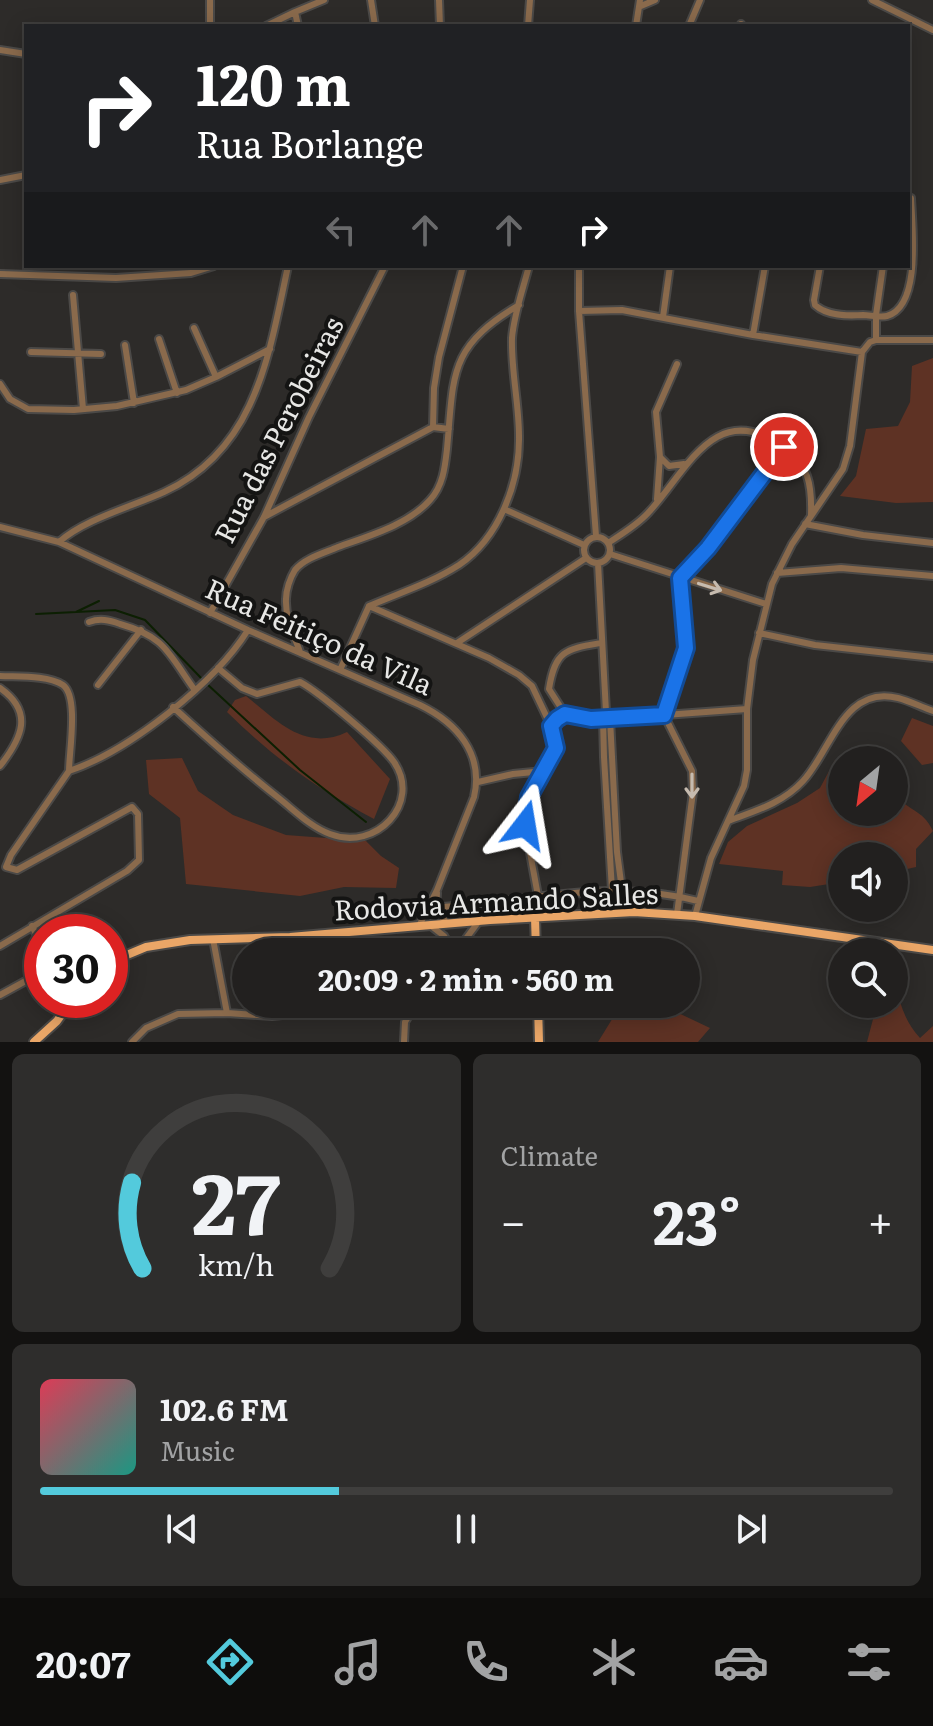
<!DOCTYPE html>
<html lang="en">
<head>
<meta charset="utf-8">
<style>
	:root { --surface:#22201f; --page:#2e2d2c; --text:#f1f3f6; --muted:#a2a3a4; --line:#3f3e3d; --accent:#53cadc }
	body { margin:0; font-family:Literata,serif; background:var(--page); color:var(--text); height:100vh; display:flex; flex-direction:column; font-size:30px; white-space:nowrap }
	* { box-sizing:border-box; margin:0 }
	p { font-size:26px; color:var(--muted) }
	.icon { flex:none; width:44px; height:44px; fill:none; stroke:currentColor; stroke-width:2; stroke-linecap:round; stroke-linejoin:round }
	.map { position:relative; height:1042px; overflow:hidden }
	.panel { display:flex; flex-direction:column; gap:12px; padding:12px; background:#131211; flex:1 }
	.panel>* { flex:none }
	.top-card { position:absolute; left:24px; top:24px; width:886px; height:244px; border-radius:0px; box-shadow:0 4px 20px #0003,0 0 0 2px var(--line); background:#202124; color:#fff; overflow:hidden }
	.needle { width:52px; rotate:209deg }
	.controls { position:absolute; left:828px; top:746px; display:grid; gap:16px }
	.controls a { display:grid; place-items:center; width:80px; height:80px; border-radius:50%; background:var(--surface); box-shadow:0 4px 20px #0003,0 0 0 2px var(--line); font-size:40px }
	.speed { position:absolute; left:24px; top:914px; display:flex; gap:16px; font-size:40px; font-weight:700; text-align:center }
	.speed>* { display:grid; place-content:center; width:104px; height:104px; border-radius:50%; background:var(--surface); box-shadow:0 4px 20px #0003,0 0 0 2px var(--line); line-height:1 }
	.speed .limit { border:12px solid #d22; background:#fff; color:#111 }
	.pin { position:absolute; display:grid; place-items:center; width:68px; height:68px; color:#fff; margin:-34px; border:4px solid #fff; border-radius:50%; box-shadow:0 2px 8px #0007 }
	.me { position:absolute; width:88px; margin:-44px; rotate:14deg; stroke-linejoin:round; filter:drop-shadow(0 0 6px #0008) }
	.turn { display:flex; align-items:center; gap:28px; height:168px; padding:0 40px; font-size:36px }
	.turn .icon { width:104px; height:104px; stroke-width:2.5 }
	.turn b { display:block; font-size:56px; line-height:68px }
	.lanes { display:flex; align-items:center; height:76px; padding:0 40px; background:#0003; justify-content:center; gap:40px; direction:ltr }
	.lanes .off { opacity:.35 }
	.big { font-size:60px; font-weight:700; line-height:1.1 }
	.panel .tile { flex:1; display:flex; flex-direction:column; justify-content:center; gap:12px; min-width:0; padding:0 28px; border-radius:12px; background:var(--page) }
	.panel .dial { align-items:center; gap:0 }
	.dial svg { height:208px; overflow:visible; fill:none; stroke:var(--line); stroke-width:7; stroke-linecap:round; text-anchor:middle }
	.dial text { fill:var(--text); stroke:none }
	.song { display:flex; align-items:center; gap:24px }
	.cover { width:96px; height:96px; border-radius:12px; background:linear-gradient(135deg,hsl(350 70% 55%),hsl(170 70% 35%)) }
	.played { height:8px; border-radius:4px; background:linear-gradient(90deg,var(--accent) 35%,var(--line) 35%) }
	.keys { display:flex; justify-content:space-around; direction:ltr }
	.heat { display:flex; justify-content:space-between; align-items:center; font-size:44px; direction:ltr }
	.panel .tiles { flex:1; display:grid; gap:12px; grid-template-columns:1fr 1fr }
	.tile:last-child { grid-column:span 2 }
	.trip { position:absolute; left:232px; top:938px; width:468px; height:80px; border-radius:40px; background:var(--surface); box-shadow:0 4px 20px #0003,0 0 0 2px var(--line); font-weight:700; line-height:80px; text-align:center }
	.menu { display:flex; height:128px; justify-content:space-around; align-items:center; background:#0e0d0c; color:var(--muted) }
	.menu .icon { width:56px; height:56px }
	.menu .selected { color:var(--accent) }
	.menu b { font-size:36px; color:var(--text) }
	.map>svg:first-child { display:block }
	.green { fill:#5e3224 }
	.lines { fill:none; stroke-linecap:round; stroke-linejoin:round }
	.stream { stroke:#0c1f02; stroke-width:2 }
	.minor-casing { stroke:#4b4947; stroke-width:10 }
	.major-casing { stroke:#4b4947; stroke-width:12 }
	.minor { stroke:#8a6a4c; stroke-width:6 }
	.major { stroke:#eaa667; stroke-width:8 }
	.oneway { stroke:#c6bbaf }
	.route-casing { stroke:#114b97; stroke-width:20 }
	.route { stroke:#1a73e8; stroke-width:14 }
	.labels { text-anchor:middle; stroke-width:8; stroke-linejoin:round; paint-order:stroke }
	.street-label { font-size:28px; fill:#e7e7e5; stroke:#141413 }
</style>
</head>
<body>
<div class="map">
<svg width="933" height="1042" viewBox="0 0 933 1042">
	<rect width="100%" height="100%" fill="#2d2b29"/>
	<path class="green" d="M933,358V502L896,503L840,496L856,476L866,429L898,426L910,402L912,366Z
		M246,696C277,721 305,752 347,732L390,779L374,819C316,788 274,758 227,712L235,700Z
		M912,718L933,726V763L922,765L901,741Z
		M182,758L198,791L233,815L286,835L366,841L381,856L399,868L396,888L344,887L300,896L186,884L180,818L149,794L146,760Z
		M835,760L842,762V812H894V793C908,812 922,808 933,831L916,849V867L894,872V856H842V882L810,887L782,885L783,871L719,864L728,842L747,826L797,803L820,788Z
		M894,983C901,1004 904,1021 920,1038L933,1026V1042H867L877,1004H894Z
		M642,1004L672,1010L710,1028L698,1042H598L614,1016Z"/>
	<g class="lines">
		<path class="stream" d="M76,612L115,610L145,620L203,680
			M36,614L76,612L99,601
			M207,684L300,770L366,822"/>
		<defs>
			<path id="minor" d="M371,0L375,26
				M439,0L440,26
				M872,0L933,30
				M641,6L655,0
				M210,26V0
				M266,26L295,12
				M298,26L295,12L324,0
				M528,26L530,0
				M636,26L640,0
				M689,26L700,0
				M741,26V24
				M0,50L26,54
				M0,180L26,175
				M579,266V311L596,536
				M820,266L814,300L815,305C827,316 847,316 863,315C870,315 880,318 887,316C922,306 912,225 911,198L908,197
				M0,274L116,278L191,273L214,266
				M73,295L83,409
				M579,311L622,310L753,335L862,352
				M663,317L670,266
				M194,328L216,377
				M753,335L765,266
				M159,339L177,393
				M876,340V315L883,266
				M125,345L134,403
				M31,352L101,354
				M0,384L10,399L28,409L74,410L117,406L186,390L216,377L270,349
				M449,429L433,427L434,388L439,357L463,266
				M660,457L669,466L684,464
				M657,499L660,457L656,412L677,364
				M504,509L584,545
				M264,517L433,427
				M805,524L863,535L933,543
				M0,527L59,542L248,630L420,705C457,723 484,754 474,797L437,890L419,926
				M584 550a13 13 0 1 1 26 0a13 13 0 1 1-26 0Z
				M59,542C85,519 131,507 164,492C256,450 269,355 288,266
				M608,543C622,534 637,525 648,513C686,473 714,398 782,446C809,464 812,485 811,515
				M610,554L766,604
				M598,563L606,712L603,719L604,757L612,890
				M777,573L841,568L933,576
				M369,606C399,593 431,583 459,565C499,538 520,483 519,436C519,404 511,370 512,338C514,314 523,289 529,266
				M210,613L264,517L309,417L385,266
				M89,622C100,618 109,620 120,624C166,637 168,653 194,689
				M759,633L815,645L933,658
				M457,643L586,558
				M601,643C566,649 555,650 549,689L565,714L591,719H610L747,709
				M300,652C294,635 285,618 286,599C286,590 290,578 295,570C305,558 324,553 338,547C368,536 408,525 430,500C443,486 445,467 447,449C454,374 448,347 519,305
				M340,670L369,606L489,658L519,675L532,686L551,726L556,748L526,806L525,825L538,896
				M0,676C18,677 47,675 63,685C79,697 69,752 69,771
				M98,685L141,630
				M0,688C34,712 22,738 0,766
				M173,707C208,739 243,770 280,799C296,812 311,827 330,834C376,852 422,803 394,762C382,745 319,692 300,682L257,694L242,688L218,668
				M610,719L617,852L622,890
				M69,771C129,751 215,683 248,630
				M478,782L513,774L544,771
				M728,821C755,811 783,803 803,781C831,751 844,684 898,698C910,701 921,707 933,711
				M437,893L436,908L447,924
				M427,908C518,904 608,877 698,901
				M677,914L693,792L692,771L664,715L686,648L680,578L708,548L784,447
				M695,916L711,858L744,786L747,770V709L753,660L772,584L792,544L843,469L850,446L862,352L870,342L876,340H933
				M430,925L444,936L454,952
				M32,926L42,946
				M213,939L227,1013
				M0,946L127,871L139,860L138,814L132,807L17,870L6,867L11,855L69,771
				M456,952L479,921
				M0,995L42,972
				M132,1042L146,1028L178,1014L227,1013L272,1016L395,1004
				M404,1042L405,1022L416,1004"/>
			<path id="major" d="M535,917L536,952
				M110,962L146,947L190,940L290,937L490,920L634,912L695,916L933,950
				M538,1004L539,1042
				M34,1042L57,1021L72,1000"/>
		</defs>
		<use href="#minor" class="minor-casing"/>
		<use href="#major" class="major-casing"/>
		<use href="#minor" class="minor"/>
		<use href="#major" class="major"/>
	</g>
	<defs><path id="oneway-shaft" d="M-6 0H5M1.5-3L5.5 0L1.5 3" fill="none" stroke-width="1.6" stroke-linecap="round" stroke-linejoin="round" transform="scale(2)"/></defs>
	<g class="oneway">
		<use href="#oneway-shaft" transform="translate(710 587) rotate(17)"/>
		<use href="#oneway-shaft" transform="translate(692 786) rotate(90)"/>
	</g>
	<g class="lines">
		<defs>
			<path id="route" d="M525,825L529,797L556,748L551,726L557,719L565,714L591,719L664,715L686,648L680,578L708,548L784,447"/>
		</defs>
		<use href="#route" class="route-casing"/>
		<use href="#route" class="route"/>
	</g>
	<g class="labels">
		<g class="street-label">
			<text transform="translate(279 430) rotate(-63)" y="10">Rua das Perobeiras</text>
			<text transform="translate(319 637) rotate(24)" y="10">Rua Feitiço da Vila</text>
			<text transform="translate(496 902) rotate(-3)" y="10">Rodovia Armando Salles</text>
		</g>
	</g>
</svg>
<div class="controls">
<a><svg class="needle" viewBox="-14 -14 28 28"><path d="M0-13l5 13h-10z" fill="#e53935"/><path d="M0 13l5-13h-10z" fill="#a2a3a4"/></svg></a>
<a><svg class="icon" aria-label="sound" viewBox="0 0 24 24"><path d="M4 9h4l5-4v14l-5-4H4zM17 9q2 3 0 6"/></svg></a>
<a><svg class="icon" aria-label="search" viewBox="0 0 24 24"><circle cx="10" cy="10" r="6"/><path d="M15 15l6 6"/></svg></a>
</div>
<div class="speed"><div class="limit">30</div></div>
<div class="pin" style="left:784px;top:447px;background:#d93025"><svg class="icon" aria-label="arrive" viewBox="0 0 24 24"><path d="M6 21V4h12l-3 4 3 4H6"/></svg></div>
<svg class="me" style="left:525px;top:825px" viewBox="-20 -20 40 40"><path d="M0-17L14 15 0 8-14 15z" fill="#1a73e8" stroke="#fff" stroke-width="4"/></svg>
<div class="trip">20:09 · 2 min · 560 m</div>
<div class="top-card">
<div class="turn"><svg class="icon" aria-label="right" viewBox="0 0 24 24"><path d="M7 20v-9h11M14 6l5 5-5 5"/></svg><div><b>120 m</b>Rua Borlange</div></div>
<div class="lanes"><svg class="icon off" aria-label="left" viewBox="0 0 24 24"><path d="M17 20v-9H6M10 6l-5 5 5 5"/></svg><svg class="icon off" aria-label="ahead" viewBox="0 0 24 24"><path d="M12 20V5M6 11l6-6 6 6"/></svg><svg class="icon off" aria-label="ahead" viewBox="0 0 24 24"><path d="M12 20V5M6 11l6-6 6 6"/></svg><svg class="icon" aria-label="right" viewBox="0 0 24 24"><path d="M7 20v-9h11M14 6l5 5-5 5"/></svg></div>
</div>
</div>
<section class="panel">
<div class="tiles">
<div class="tile dial"><svg viewBox="0 0 100 80">
<path d="M14 69A42 42 0 1 1 86 69"/>
<path d="M14 69A42 42 0 0 1 10 36" stroke="#53cadc"/>
<text x="50" y="56" font-size="32" font-weight="700">27</text>
<text x="50" y="72" font-size="11">km/h</text>
</svg></div>
<div class="tile"><p>Climate</p>
<div class="heat"><a>−</a><b class="big">23°</b><a>+</a></div>
</div>
<div class="tile">
<div class="song"><i class="cover"></i><div><b>102.6 FM</b><p>Music</p></div></div>
<div class="played"></div>
<div class="keys"><svg class="icon" aria-label="previous" viewBox="0 0 24 24"><path d="M18 5L8 12l10 7zM5 5v14"/></svg><svg class="icon" aria-label="pause" viewBox="0 0 24 24"><path d="M8 5v14M16 5v14"/></svg><svg class="icon" aria-label="next" viewBox="0 0 24 24"><path d="M6 5l10 7-10 7zM19 5v14"/></svg></div>
</div>
</div>
</section>
<nav class="menu">
<b>20:07</b>
<svg class="icon selected" aria-label="directions" viewBox="0 0 24 24"><path d="M12 3l9 9-9 9-9-9zM9 14v-3h6M13 9l2 2-2 2"/></svg>
<svg class="icon" aria-label="music" viewBox="0 0 24 24"><path d="M9 18V5l10-2v13"/><circle cx="6" cy="18" r="3"/><circle cx="16" cy="16" r="3"/></svg>
<svg class="icon" aria-label="phone" viewBox="0 0 24 24"><path d="M5 4h4l2 5-3 2q2 4 5 5l2-3 5 2v4C11 20 4 13 5 4z"/></svg>
<svg class="icon" aria-label="climate" viewBox="0 0 24 24"><path d="M12 3v18M4 7l16 10M4 17L20 7"/></svg>
<svg class="icon" aria-label="car" viewBox="0 0 24 24"><path d="M5 17H2v-5l4-1 3-4h7l3 4 3 1v5h-3M9 17h6M6 11h13"/><circle cx="7" cy="17" r="2"/><circle cx="17" cy="17" r="2"/></svg>
<svg class="icon" aria-label="filters" viewBox="0 0 24 24"><path d="M4 7h16M4 17h16"/><circle cx="9" cy="7" r="2"/><circle cx="15" cy="17" r="2"/></svg>
</nav>
</body>
</html>
